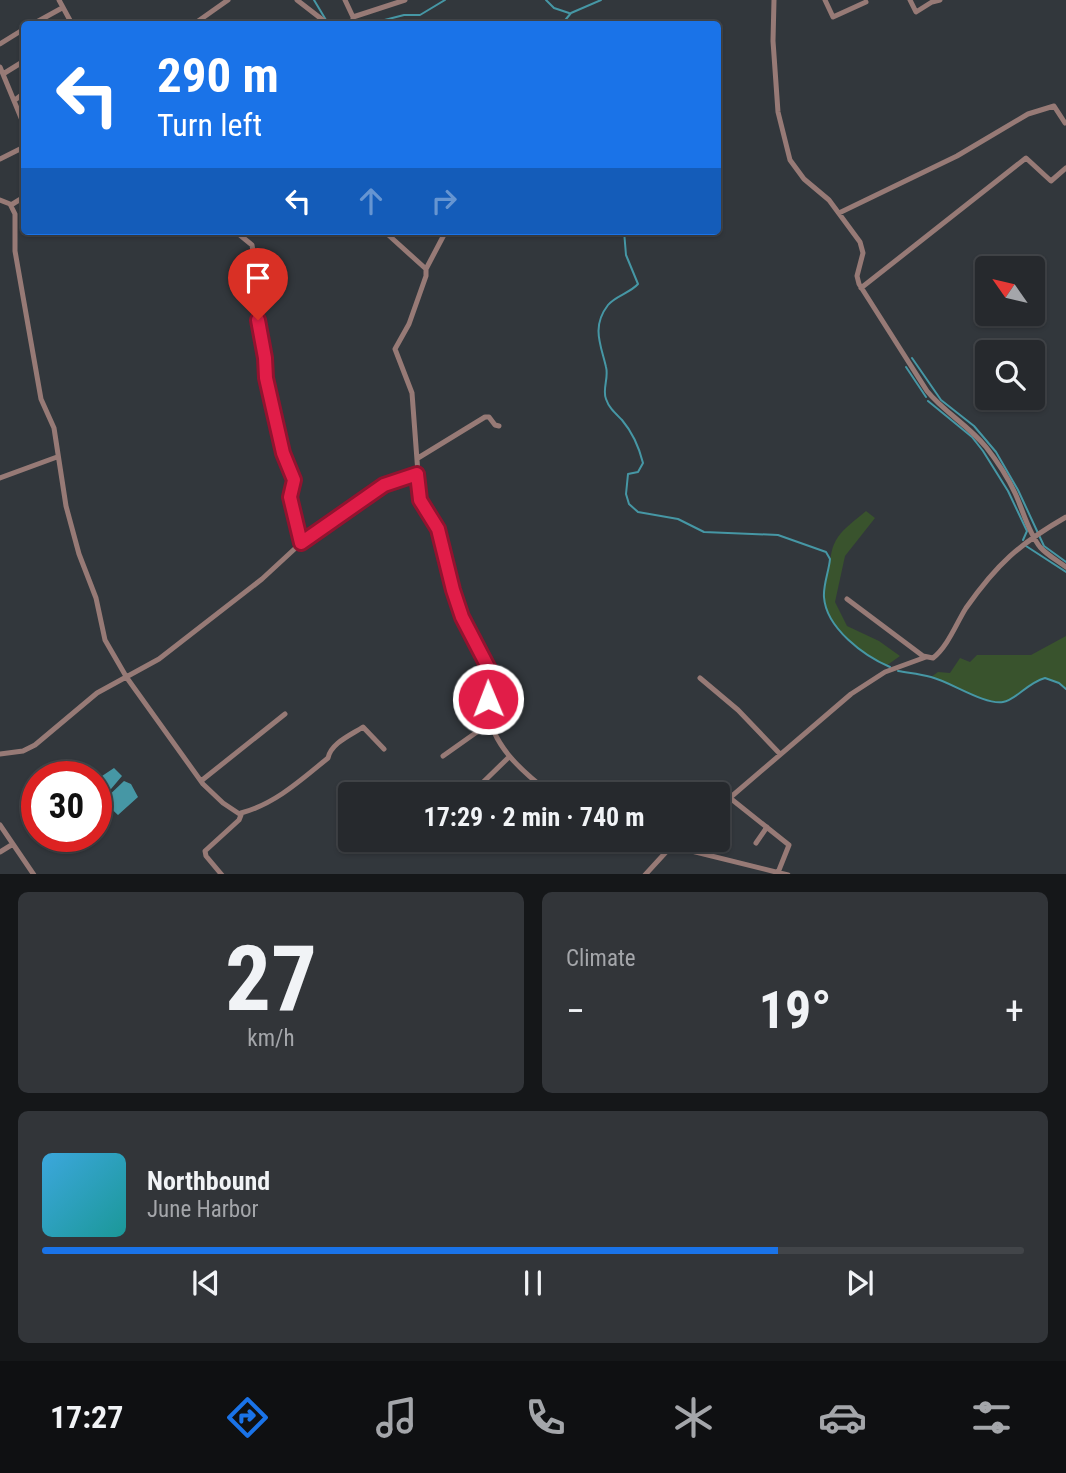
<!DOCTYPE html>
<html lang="en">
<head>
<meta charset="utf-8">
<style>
	:root { --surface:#26292d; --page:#323539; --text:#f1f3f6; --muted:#a4a6aa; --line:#424549; --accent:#1a73e8 }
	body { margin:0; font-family:"Roboto Condensed",sans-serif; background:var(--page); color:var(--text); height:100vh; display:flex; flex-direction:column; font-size:26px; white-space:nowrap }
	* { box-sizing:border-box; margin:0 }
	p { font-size:23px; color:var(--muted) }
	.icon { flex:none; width:38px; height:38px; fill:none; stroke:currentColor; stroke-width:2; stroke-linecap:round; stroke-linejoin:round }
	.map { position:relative; height:874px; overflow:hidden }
	.sheet { display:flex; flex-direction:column; gap:18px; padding:18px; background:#151719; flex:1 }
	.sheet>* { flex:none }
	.guide { position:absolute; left:21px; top:21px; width:700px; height:214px; border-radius:7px; box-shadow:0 2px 5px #0004,0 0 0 2px var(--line); background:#1a73e8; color:#fff; overflow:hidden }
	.needle { width:46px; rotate:304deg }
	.fabs { position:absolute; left:975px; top:256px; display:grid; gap:14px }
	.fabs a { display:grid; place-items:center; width:70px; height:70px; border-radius:7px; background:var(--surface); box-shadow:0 2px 5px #0004,0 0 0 2px var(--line); font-size:35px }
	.speed { position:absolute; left:21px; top:761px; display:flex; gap:14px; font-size:35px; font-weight:700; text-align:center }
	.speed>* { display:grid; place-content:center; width:91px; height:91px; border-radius:50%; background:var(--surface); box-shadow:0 2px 5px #0004,0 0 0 2px var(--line); line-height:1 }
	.speed .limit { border:10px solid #d22; background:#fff; color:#111 }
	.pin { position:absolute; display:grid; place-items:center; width:60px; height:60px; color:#fff; margin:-72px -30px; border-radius:50% 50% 50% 0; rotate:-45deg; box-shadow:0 0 7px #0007 }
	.pin .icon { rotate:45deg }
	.me { position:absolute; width:77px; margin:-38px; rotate:359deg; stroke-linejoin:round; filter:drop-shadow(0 0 5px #0008) }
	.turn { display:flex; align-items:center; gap:24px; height:147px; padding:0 21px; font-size:32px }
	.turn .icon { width:91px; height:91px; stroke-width:2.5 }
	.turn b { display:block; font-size:49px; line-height:60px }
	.lanes { display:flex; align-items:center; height:66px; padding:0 21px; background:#0003; justify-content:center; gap:35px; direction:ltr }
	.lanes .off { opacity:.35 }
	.big { font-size:52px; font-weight:700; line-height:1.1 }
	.sheet .widget { flex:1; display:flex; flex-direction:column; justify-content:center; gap:10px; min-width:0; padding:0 24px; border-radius:10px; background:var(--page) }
	.sheet .dial { align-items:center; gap:0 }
	.dial b { font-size:91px; line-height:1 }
	.song { display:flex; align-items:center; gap:21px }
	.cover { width:84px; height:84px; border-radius:10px; background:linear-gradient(135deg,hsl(200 70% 55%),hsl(180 70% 35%)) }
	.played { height:7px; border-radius:4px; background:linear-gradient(90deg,var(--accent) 75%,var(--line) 75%) }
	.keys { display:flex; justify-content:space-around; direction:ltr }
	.heat { display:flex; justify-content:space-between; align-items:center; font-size:38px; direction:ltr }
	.sheet .tiles { flex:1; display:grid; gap:18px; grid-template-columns:1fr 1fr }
	.widget:last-child { grid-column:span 2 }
	.trip { position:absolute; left:338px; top:782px; width:392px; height:70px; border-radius:7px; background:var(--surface); box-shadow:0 2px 5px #0004,0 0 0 2px var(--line); font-weight:700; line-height:70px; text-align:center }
	.menu { display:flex; height:112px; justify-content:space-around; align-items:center; background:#0f1012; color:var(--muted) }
	.menu .icon { width:49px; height:49px }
	.menu .selected { color:var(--accent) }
	.menu b { font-size:32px; color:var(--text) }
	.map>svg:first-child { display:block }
	.green { fill:#39532d }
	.water { fill:#4697a5 }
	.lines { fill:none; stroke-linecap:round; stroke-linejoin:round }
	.stream { stroke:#4697a5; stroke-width:2 }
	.street { stroke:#977a76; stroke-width:5 }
	.route-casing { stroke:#92132f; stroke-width:18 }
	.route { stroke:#e11d48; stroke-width:12 }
</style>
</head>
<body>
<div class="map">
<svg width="1066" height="875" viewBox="0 0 1066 875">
	<rect width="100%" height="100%" fill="#32373c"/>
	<path class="green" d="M866,511L875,518L845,556L835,602L847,626L879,641L900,656L886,666C862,654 828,628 824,600C822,589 827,578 829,568C831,556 831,547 838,537C845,527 857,519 866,511Z
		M1066,636V689L1059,683L1045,678C1026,683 1023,694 1008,700C992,708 950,684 931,677L938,672L950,673L960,658L970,662L977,655H1031Z"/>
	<path class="water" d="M114,768L122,776L111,789L99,796L96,794V780Z
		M124,781L131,784L138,797L118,815L103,801Z"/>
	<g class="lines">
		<path class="stream" d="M314,0L326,20
			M546,0L554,8L569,13
			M369,24L404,15H420L445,0
			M562,24L571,13L601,0
			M624,231L626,255L638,284C630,293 615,296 608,305C591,327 601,345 606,367C609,378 602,389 606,399C609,408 615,413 622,420C633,433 639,447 643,463L638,472L628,474L626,494L629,504L638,512L678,519L704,532L778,535L826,552L830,559C829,571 823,585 824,597C826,628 864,656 890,667
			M912,358L941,400L974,426L996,452L1018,490L1044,546L1066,562
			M906,367L926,397
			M928,401L972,437L983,451L1008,491L1027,531L1023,540
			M1026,546L1066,572
			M898,671C909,673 920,674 931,677C951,682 984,705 1003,702C1016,700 1027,683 1045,678L1059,683L1066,689"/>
		<path class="street" d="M59,0L72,24
			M297,0L328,24
			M345,0L353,17
			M774,0L773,41L778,112L790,160L804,179L829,200L860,242L863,253L857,276L859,284L927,391C944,412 968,425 986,447C997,461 1007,476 1015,493C1023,510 1028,532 1040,547C1047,555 1058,561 1066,567
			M825,0L833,17L866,2
			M910,0L916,12L932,2L940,0
			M33,24L62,8
			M194,24L228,0
			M353,24V17L405,0
			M0,44L24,29
			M0,67L24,125
			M3,74L24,61
			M15,100L24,93
			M0,159L24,147
			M0,200L10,204L15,214V251L41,399L54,428L66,506L79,554L96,598L105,640L127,678L203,784L223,803L241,815L239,820L205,851L206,856L222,875
			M11,205L24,197
			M839,213L957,156L1028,114L1054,106L1065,123
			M235,231L252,245L257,277L253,293L265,358L266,378L283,453L294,479L290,497L301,543
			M384,231L426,269V276L409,324L395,349L412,393L420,500L438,529L453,590L462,617L490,669C493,682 487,694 488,707C490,745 524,773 551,794
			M426,269L446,231
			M861,288L1026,158L1051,181L1066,168
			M418,458L485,417H489L495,425L499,426
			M0,478L57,457
			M847,599L923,656L933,658C948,646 956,624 966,608C997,564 1019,544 1066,517
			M700,678L738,710L780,754
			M0,754L23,751L35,745L97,693L159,659L262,579L301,543L354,505L384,486L417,474
			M443,756L491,722
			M201,781L285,714
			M450,794H451
			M471,794L509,757
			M730,798L789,845L777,875
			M718,808L851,694L885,672L926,657
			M241,813C275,804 301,780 328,758C331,743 351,735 363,727L384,749
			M0,825L34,875
			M497,840L501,846
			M647,840L788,875
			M756,843L767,827
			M0,852L13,844
			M645,875L677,840"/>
	</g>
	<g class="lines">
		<defs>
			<path id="route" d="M258,320L265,358L266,378L283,453L294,480L290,497L301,543L384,485L417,474L420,500L438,529L453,590L462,617L489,669L491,677L488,699"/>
		</defs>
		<use href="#route" class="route-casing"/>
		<use href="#route" class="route"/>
	</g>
</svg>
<div class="fabs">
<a><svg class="needle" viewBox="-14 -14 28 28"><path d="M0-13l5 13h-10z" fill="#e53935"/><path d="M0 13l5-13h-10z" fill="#a4a6aa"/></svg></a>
<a><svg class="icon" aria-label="search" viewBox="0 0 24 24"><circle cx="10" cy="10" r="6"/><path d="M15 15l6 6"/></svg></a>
</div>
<div class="speed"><div class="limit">30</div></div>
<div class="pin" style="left:258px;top:320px;background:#d93025"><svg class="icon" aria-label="arrive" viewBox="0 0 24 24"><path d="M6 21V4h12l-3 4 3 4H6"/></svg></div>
<svg class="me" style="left:488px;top:699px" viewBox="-20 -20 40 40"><circle r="17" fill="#e11d48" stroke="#fff" stroke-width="3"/><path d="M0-11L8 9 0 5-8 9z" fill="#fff"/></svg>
<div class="trip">17:29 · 2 min · 740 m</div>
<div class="guide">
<div class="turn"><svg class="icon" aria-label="left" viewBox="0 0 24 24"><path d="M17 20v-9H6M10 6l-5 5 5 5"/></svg><div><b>290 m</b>Turn left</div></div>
<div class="lanes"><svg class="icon" aria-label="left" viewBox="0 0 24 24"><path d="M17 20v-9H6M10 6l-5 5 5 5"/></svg><svg class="icon off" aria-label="ahead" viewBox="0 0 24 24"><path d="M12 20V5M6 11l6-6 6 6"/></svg><svg class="icon off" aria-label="right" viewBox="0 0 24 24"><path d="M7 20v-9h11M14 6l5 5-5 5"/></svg></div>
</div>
</div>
<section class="sheet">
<div class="tiles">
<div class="widget dial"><b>27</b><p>km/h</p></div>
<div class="widget"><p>Climate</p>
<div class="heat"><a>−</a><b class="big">19°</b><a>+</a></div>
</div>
<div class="widget">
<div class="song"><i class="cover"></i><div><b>Northbound</b><p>June Harbor</p></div></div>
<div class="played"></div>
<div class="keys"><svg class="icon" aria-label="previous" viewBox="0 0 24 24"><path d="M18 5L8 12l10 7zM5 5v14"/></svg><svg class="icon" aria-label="pause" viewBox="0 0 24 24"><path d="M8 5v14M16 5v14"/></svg><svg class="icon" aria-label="next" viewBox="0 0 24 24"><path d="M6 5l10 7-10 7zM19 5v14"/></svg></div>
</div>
</div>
</section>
<nav class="menu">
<b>17:27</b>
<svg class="icon selected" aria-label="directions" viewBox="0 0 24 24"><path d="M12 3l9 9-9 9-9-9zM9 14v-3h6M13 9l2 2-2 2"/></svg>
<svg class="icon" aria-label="music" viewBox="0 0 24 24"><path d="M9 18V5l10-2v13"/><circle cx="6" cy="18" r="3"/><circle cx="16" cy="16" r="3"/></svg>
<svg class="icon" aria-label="phone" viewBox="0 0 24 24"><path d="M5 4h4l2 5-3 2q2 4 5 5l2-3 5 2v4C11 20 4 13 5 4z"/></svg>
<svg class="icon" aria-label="climate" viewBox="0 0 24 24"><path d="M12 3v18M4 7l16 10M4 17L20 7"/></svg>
<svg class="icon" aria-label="car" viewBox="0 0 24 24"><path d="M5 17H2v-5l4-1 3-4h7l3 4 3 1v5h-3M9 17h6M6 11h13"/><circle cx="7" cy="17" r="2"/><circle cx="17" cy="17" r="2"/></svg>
<svg class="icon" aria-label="filters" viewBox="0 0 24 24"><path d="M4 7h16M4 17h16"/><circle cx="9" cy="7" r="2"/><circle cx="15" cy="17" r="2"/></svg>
</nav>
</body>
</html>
